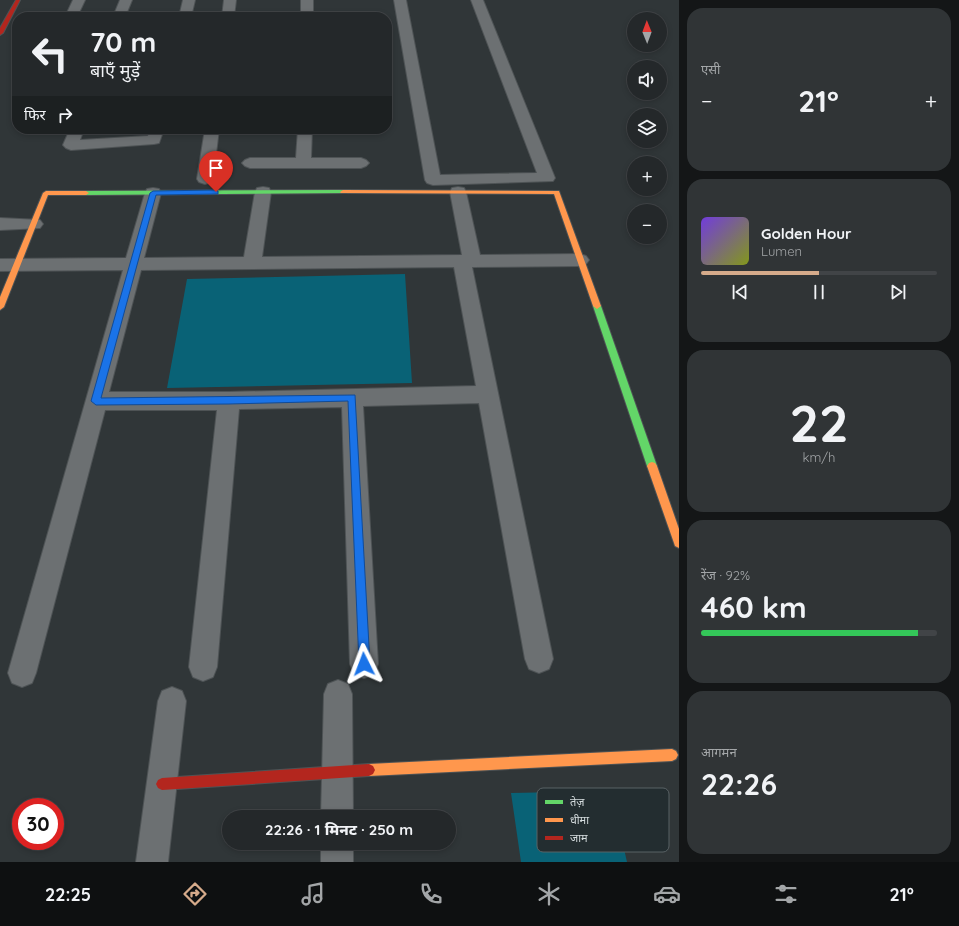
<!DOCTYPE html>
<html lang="hi">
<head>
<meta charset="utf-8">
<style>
	:root { --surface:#24282a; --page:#303436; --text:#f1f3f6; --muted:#a3a6a8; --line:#414447; --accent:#d6ab8b }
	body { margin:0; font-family:Quicksand,"Noto Sans Devanagari",sans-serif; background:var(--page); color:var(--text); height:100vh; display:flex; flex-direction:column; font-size:15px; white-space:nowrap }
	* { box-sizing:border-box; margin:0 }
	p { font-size:13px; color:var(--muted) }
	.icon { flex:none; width:22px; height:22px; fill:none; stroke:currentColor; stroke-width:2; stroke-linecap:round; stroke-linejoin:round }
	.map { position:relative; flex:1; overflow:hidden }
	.panel { display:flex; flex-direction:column; gap:8px; padding:8px; background:#141617; width:280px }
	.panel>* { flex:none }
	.top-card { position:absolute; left:12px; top:12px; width:380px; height:122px; border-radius:16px; box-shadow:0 2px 6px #0003,0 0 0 1px var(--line); background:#24282a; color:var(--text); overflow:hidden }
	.needle { width:26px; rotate:359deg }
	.buttons { position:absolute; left:627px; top:12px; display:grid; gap:8px }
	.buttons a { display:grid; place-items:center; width:40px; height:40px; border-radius:50%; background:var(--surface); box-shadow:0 2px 6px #0003,0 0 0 1px var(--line); font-size:20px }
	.speed { position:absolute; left:12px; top:798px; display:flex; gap:8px; font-size:20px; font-weight:700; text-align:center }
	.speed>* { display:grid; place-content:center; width:52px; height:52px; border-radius:50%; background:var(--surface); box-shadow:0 2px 6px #0003,0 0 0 1px var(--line); line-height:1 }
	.speed .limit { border:6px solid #d22; background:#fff; color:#111 }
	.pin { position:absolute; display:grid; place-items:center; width:34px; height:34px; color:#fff; margin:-41px -17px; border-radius:50% 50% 50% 0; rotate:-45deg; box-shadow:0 0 4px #0007 }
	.pin .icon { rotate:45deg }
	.me { position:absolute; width:44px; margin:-22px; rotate:357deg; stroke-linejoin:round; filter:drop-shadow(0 0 3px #0008) }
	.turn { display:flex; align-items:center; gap:14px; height:84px; padding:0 12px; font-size:18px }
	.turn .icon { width:52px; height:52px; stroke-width:2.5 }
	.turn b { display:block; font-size:28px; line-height:34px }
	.then { display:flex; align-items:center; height:38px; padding:0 12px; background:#0003; gap:8px; font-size:15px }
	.big { font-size:30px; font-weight:800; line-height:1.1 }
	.panel .widget { flex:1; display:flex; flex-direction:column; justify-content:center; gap:6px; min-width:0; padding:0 14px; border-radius:16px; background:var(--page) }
	.panel .dial { align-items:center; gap:0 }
	.dial b { font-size:52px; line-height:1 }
	.song { display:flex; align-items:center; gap:12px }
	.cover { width:48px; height:48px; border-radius:6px; background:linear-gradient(135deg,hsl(260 70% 55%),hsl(70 70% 35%)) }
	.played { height:4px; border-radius:2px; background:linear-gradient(90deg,var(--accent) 50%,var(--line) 50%) }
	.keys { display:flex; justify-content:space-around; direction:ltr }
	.heat { display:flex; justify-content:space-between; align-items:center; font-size:22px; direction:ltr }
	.charge { height:6px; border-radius:3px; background:linear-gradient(90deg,#34c759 92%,var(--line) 0) }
	.trip { position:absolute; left:222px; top:810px; width:234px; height:40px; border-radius:20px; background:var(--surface); box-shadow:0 2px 6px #0003,0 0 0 1px var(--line); font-weight:800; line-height:40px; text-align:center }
	.tabs { display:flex; height:64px; justify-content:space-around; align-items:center; background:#0e1011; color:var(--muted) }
	.tabs .icon { width:28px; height:28px }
	.tabs .on { color:var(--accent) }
	.tabs b { font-size:18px; color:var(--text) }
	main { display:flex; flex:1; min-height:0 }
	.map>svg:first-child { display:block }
	.green { fill:#096276 }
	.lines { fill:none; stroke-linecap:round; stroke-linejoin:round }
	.street-casing { stroke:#4e5355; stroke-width:2 }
	.fast-casing { stroke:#4e5355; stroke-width:2 }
	.slow-casing { stroke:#4e5355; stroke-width:2 }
	.jam-casing { stroke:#4e5355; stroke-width:2 }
	.street { fill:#6c7072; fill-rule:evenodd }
	.fast { fill:#63d668; fill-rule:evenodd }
	.slow { fill:#ff974d; fill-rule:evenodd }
	.jam { fill:#b3261e; fill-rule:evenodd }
	.route { fill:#1a73e8; stroke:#114b97 }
	.key { fill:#232d30; stroke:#596265; stroke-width:1 }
	.key-label { font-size:11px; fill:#d6dddf }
</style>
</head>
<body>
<main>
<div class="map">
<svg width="679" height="862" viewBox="0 0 679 862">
	<rect width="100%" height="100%" fill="#303638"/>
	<path class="green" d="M405,274L412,383L167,388L187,279Z
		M611,791L627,862H521L511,793Z"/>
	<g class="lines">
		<defs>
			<path id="street" d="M73,0H85L77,17H65Z
				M120,0H132L125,17H113Z
				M183,0H195L191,17H179Z
				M224,0H236L234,17H222Z
				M301,0H313V17H301Z
				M394,0H406L440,175L537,173L471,0H483L555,178L553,181L433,185L427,183L425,180Z
				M70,129H84L80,140L148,136L150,129H164L159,143L154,144L71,150L66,148L63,145Z
				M205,129H219L213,179L211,182L205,184L199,182L197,179Z
				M298,129H312L311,158H361L366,160L369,163L366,166L361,168H250L245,166L242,163L245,160L250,158H296Z
				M263,187L269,188L271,192L262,257L462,255L450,192L452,188L458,187L464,188L466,192L480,255L580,254L586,256L589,260L586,264L580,266L472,267L553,659L549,669L539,673L529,669L525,659L479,403L363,406L378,664L374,674L364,678L354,674L350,664L342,407L239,409L217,667L213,677L203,681L193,677L189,667L217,410H105L36,673L32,683L22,687L12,683L8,673L123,270L0,271V259L126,258L145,193L147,189L153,188L159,189L161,193L144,258L244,257L255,192L257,188ZM454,267L476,386L229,392H109L141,270Z
				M0,218L40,220L43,224L40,228L0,230Z
				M338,680L348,684L352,694L353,817H321L324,694L328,684Z
				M172,687L182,691L186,701L168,862H136L158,701L162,691Z
				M321,843H353V862H321Z"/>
			<path id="fast" d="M343,190L346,192L345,193L86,195L83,193L86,191Z
				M597,303L601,306L657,466L655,469L652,470L649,469L647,466L593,306Z"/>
			<path id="slow" d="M343,190L559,191L601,306L597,309L593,306L554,194L341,193L340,192Z
				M46,191H86L89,193L86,195H48L4,307L0,310V297L43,193Z
				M652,462L655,463L657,466L679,529V548L675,546L674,543L647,466L649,463Z
				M672,749L676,751L678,755L676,759L672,761L369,776L365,774L363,770L365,766L369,764Z"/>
			<path id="jam" d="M16,0H20L3,33L0,35V28Z
				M369,764L373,766L375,770L373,774L369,776L162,790L158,788L156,784L158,780L162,778Z"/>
		</defs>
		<use href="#street" class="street-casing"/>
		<use href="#fast" class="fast-casing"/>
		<use href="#slow" class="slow-casing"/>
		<use href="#jam" class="jam-casing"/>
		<use href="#street" class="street"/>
		<use href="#fast" class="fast"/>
		<use href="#slow" class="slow"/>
		<use href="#jam" class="jam"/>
	</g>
	<path class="route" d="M216,190L218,191V194L156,195L101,398L355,395L370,664L369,668L364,669L360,668L359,664L348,401L229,404L96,405L91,401L150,193L153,191Z"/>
	<rect x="537" y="788" width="132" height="64" rx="6" class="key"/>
	<rect x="545" y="800" width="18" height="4" fill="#63d668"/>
	<rect x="545" y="818" width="18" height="4" fill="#ff974d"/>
	<rect x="545" y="836" width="18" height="4" fill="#b3261e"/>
	<g class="key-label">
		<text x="570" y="806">तेज़</text>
		<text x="570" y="824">धीमा</text>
		<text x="570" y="842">जाम</text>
	</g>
</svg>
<div class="buttons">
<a><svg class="needle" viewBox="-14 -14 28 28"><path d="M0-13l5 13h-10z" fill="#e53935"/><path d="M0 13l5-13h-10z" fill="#a3a6a8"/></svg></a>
<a><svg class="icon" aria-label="sound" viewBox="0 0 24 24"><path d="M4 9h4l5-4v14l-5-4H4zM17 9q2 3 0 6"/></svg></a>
<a><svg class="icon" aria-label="layers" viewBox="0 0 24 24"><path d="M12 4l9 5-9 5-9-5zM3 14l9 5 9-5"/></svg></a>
<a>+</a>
<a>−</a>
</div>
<div class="speed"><div class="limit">30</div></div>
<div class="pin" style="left:216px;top:192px;background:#d93025"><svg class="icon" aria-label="arrive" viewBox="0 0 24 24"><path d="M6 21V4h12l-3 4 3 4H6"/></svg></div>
<svg class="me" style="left:364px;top:664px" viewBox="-20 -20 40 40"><path d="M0-17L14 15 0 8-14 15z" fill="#1a73e8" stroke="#fff" stroke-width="4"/></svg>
<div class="trip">22:26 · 1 मिनट · 250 m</div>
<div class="top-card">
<div class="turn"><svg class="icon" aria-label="left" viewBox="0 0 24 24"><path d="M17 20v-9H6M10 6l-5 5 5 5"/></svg><div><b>70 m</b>बाएँ मुड़ें</div></div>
<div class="then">फिर<svg class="icon" aria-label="right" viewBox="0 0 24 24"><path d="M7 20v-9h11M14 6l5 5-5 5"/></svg></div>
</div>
</div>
<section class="panel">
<div class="widget"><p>एसी</p>
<div class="heat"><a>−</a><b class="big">21°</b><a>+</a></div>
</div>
<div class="widget">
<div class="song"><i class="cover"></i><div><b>Golden Hour</b><p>Lumen</p></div></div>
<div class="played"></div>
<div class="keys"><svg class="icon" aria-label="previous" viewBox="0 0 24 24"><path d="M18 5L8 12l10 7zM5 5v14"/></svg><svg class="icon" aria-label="pause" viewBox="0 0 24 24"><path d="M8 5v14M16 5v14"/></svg><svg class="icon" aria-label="next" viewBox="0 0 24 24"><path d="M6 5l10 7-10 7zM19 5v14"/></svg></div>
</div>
<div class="widget dial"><b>22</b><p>km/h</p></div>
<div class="widget"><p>रेंज · 92%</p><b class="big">460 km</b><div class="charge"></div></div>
<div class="widget"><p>आगमन</p><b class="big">22:26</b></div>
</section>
</main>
<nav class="tabs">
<b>22:25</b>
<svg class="icon on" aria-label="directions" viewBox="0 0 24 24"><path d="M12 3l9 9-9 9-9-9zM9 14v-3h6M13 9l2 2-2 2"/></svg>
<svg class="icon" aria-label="music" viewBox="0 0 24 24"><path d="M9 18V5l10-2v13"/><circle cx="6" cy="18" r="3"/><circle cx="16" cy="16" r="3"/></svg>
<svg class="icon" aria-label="phone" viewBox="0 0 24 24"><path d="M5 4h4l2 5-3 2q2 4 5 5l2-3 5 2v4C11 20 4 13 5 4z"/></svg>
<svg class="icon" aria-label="climate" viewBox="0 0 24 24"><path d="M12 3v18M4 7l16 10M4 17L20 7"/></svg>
<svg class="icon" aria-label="car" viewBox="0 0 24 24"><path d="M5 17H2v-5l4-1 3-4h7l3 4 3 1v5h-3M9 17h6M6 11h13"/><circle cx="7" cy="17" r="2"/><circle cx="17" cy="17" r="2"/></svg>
<svg class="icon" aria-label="filters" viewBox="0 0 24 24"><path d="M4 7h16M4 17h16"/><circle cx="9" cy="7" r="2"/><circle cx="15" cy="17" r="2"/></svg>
<b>21°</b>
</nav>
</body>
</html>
